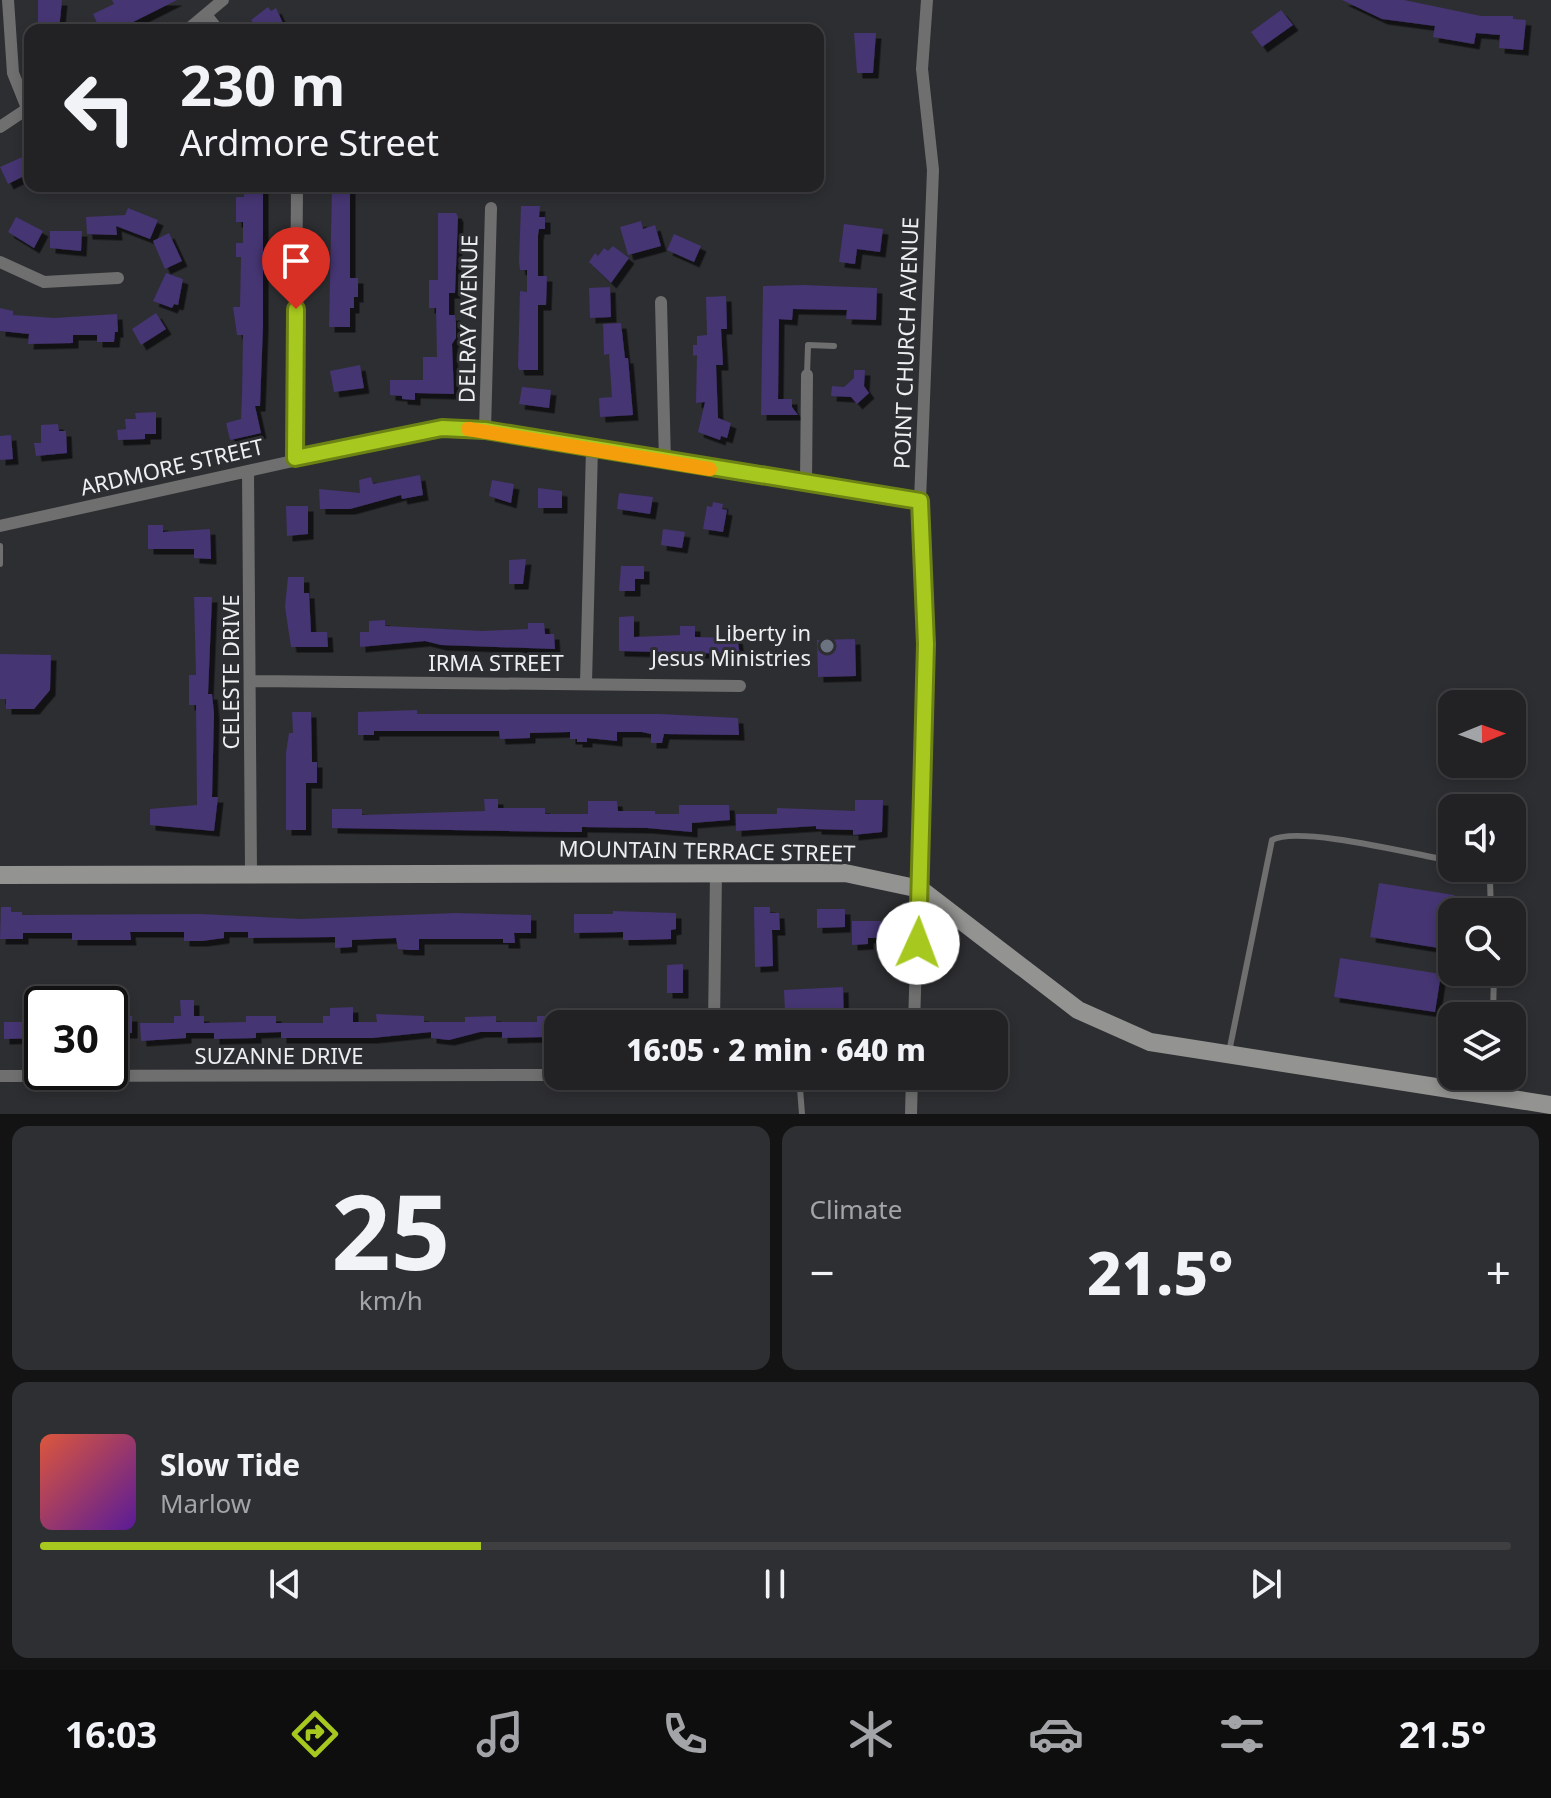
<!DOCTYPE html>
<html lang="en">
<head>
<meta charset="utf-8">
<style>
	:root { --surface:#222225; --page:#2e2f32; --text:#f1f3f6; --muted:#a2a4a7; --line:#3f3f42; --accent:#a7c81f }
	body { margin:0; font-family:"Noto Sans",sans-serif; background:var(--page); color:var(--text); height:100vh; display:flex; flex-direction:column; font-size:30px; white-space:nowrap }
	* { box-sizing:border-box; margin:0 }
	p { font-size:26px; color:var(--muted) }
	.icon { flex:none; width:44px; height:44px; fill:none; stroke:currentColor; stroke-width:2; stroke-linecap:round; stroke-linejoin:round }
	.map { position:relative; height:1114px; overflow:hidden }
	.side { display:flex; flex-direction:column; gap:12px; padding:12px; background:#131314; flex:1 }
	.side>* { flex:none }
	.guide { position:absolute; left:24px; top:24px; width:800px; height:168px; border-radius:16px; box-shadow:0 4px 12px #0003,0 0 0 2px var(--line); background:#222225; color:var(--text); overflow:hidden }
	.needle { width:52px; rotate:89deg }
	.controls { position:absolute; left:1438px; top:690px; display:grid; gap:16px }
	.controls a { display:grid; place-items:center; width:88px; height:88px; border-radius:16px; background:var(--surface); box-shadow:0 4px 12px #0003,0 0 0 2px var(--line); font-size:40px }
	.speed { position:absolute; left:24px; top:986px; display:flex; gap:16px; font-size:40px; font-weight:700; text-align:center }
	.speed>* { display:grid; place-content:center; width:104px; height:104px; border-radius:50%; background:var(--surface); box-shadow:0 4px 12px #0003,0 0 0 2px var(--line); line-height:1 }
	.speed .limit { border:4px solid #111; border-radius:12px; background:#fff; color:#111 }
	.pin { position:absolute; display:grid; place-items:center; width:68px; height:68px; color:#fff; margin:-82px -34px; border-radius:50% 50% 50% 0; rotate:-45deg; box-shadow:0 0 8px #0007 }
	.pin .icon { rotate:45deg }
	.me { position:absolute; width:88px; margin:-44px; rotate:2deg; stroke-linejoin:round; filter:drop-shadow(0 0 6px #0008) }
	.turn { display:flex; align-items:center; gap:28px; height:168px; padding:0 24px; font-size:36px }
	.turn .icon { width:104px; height:104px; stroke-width:2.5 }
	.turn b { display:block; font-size:56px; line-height:68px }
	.big { font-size:60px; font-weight:800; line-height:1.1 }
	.side .widget { flex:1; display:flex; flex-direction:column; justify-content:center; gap:12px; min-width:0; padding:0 28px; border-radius:16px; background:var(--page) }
	.side .dial { align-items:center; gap:0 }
	.dial b { font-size:104px; line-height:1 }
	.song { display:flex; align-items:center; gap:24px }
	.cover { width:96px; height:96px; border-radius:12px; background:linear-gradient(135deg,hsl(10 70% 55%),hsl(270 70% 35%)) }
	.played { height:8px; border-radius:4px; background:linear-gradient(90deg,var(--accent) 30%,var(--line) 30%) }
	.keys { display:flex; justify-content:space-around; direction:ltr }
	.heat { display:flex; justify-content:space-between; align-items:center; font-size:44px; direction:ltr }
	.side .tiles { flex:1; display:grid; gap:12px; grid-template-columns:1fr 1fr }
	.widget:last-child { grid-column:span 2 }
	.trip { position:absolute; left:544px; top:1010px; width:464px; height:80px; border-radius:16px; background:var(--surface); box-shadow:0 4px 12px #0003,0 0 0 2px var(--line); font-weight:800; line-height:80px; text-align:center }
	.tab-bar { display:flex; height:128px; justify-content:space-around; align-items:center; background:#0e0e0f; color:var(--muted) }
	.tab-bar .icon { width:56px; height:56px }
	.tab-bar .on { color:var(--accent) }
	.tab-bar b { font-size:36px; color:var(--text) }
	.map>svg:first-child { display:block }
	.building { fill:#453472; filter:url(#shadow) }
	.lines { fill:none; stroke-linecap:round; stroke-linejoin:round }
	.lane { stroke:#6e6f6e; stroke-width:6 }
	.street { stroke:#6e6f6e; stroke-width:12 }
	.secondary { stroke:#939491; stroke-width:18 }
	.route-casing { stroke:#6d8214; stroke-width:20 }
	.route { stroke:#a7c81f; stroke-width:14 }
	.slow { stroke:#f59e0b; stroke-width:14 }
	.worship-dot { fill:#6b7280; stroke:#2d2e31; stroke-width:3 }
	.labels { text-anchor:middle; stroke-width:6; stroke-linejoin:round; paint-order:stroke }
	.street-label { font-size:22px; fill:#edeeef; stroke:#2d2e31 }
	.poi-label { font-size:22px; fill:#edeeef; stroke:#2d2e31; text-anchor:end }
</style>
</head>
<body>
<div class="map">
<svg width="1551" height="1114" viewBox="0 0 1551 1114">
	<defs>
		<filter id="shadow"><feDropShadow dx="5.5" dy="5.5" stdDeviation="0" flood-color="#0009"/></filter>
	</defs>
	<rect width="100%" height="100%" fill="#2d2e31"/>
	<path class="building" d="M38,0H62L59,30H38Z
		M112,0H177L129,24L130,27L123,30H100L93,14L114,4Z
		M1342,0H1404L1481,16H1513V19L1526,20L1523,50L1499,48L1500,35L1476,33L1474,44L1433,37L1435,26L1382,19Z
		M268,7L271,11L276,8L286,30H259L251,20Z
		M1281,10L1293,25L1262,47L1251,32Z
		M854,33H876L873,73H857Z
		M27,155L30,173L8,184L0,167Z
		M244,186H263V325L260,406H255L261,433L230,440L226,423L241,419L242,394L243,335H237L233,307H240L241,257H236V243H243V222H236V197H244Z
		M332,186H350V278H358V297H354V308H350V327H329Z
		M521,206H540L539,217H545V229H539L538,235V276H547L546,305H538V370H519L518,366L520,291L527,292V270H520L519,262Z
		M128,208L158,220L150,239L116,226L117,235L87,234L86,217L125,215Z
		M438,213H456L458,217L455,293H449V315H455L456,323V338L452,344L454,394L415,393V400L402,399V396L390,395V380H423V357H437L436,308H429V280H438Z
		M16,217L43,231L34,248L8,232Z
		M641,221L643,229L655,225L661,246L628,255L620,227Z
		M844,224L883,229L880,252L857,249L855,264L839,262Z
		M50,231H82L81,251L50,248Z
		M169,233L182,261L165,269L153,241Z
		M674,234L701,246L694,262L667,250Z
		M613,246L629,258L611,283L589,262L595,253L598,256L604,248L608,251Z
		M166,273L183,279L178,305L174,304L172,308L153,301Z
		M804,285L877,288L876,320L846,319L847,310L793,309L792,320L779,319L778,399H792V407L798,415H761L763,286Z
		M610,287L611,317L590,318L589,288Z
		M726,296L727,329H721L723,365H716L718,418L731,423L727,438L721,436L720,440L698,432L705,402L696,403L697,355L693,356V345H697V336L707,335L706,297Z
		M0,308L13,311V315L54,318L117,314L118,332H115L114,342H97V335H73V343L28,344L29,334L0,331Z
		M156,313L166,329L141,345L132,329Z
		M621,323L625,358H628L633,415L600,417L599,398L612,397L609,354L604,355L603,324Z
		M360,365L364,388L334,392L330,371Z
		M854,370H865L864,386L869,393L857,404L851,397L831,396L832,386L844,387L854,378Z
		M522,387L551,390L549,408L519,404Z
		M156,412V434H145V439L118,440L117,430L126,429L125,419H136L135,413Z
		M58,424L59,431H66L67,453L36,456L34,443H41V425Z
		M11,435L13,459L0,460V436Z
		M420,475L423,495L402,499L401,495L350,509H320L319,489L360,493L359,480L371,477L373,484Z
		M492,480L514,484L511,503L489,496Z
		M538,488L562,491V508H538Z
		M619,493L653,497L650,514L617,509Z
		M713,502L723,504L722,509L727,510L723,532L703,529L707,506L712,507Z
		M286,506H308V534L287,536Z
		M148,525H163V532L210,529L211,559L194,558V549H148Z
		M663,529L685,532L682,548L661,545Z
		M526,559L523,584H509V560Z
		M621,566H644V579H635V591H619Z
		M288,577H304V593H309L311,632H327L328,647H291L285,607Z
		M194,597H212L208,694H212L214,713L212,797H218L214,831L150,825V809L197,805L196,705H189V675H196Z
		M634,616V637L680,635V626H695V637L737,638L740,654L619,651V617Z
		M385,620V626L482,631L528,629V623H544L545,634H554L555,649L441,645L425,641L360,647V632H369V621Z
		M855,639L856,676L818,677L817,640Z
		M0,654L51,655L50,690L34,709H6V699H0Z
		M417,710V714H660L738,718L739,735L664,734L662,743H651V734L642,732H617V741L587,738V742H577V739H570V732L530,733V738L500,739L499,731H374V735H358V712Z
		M292,712H311L312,762H317V783H306V830H286V753L289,733H293Z
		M484,799H498V808H545V814H588V801H617L618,811H655V814H679V805H729L730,820L692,823V832L647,828L582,827V832H566L332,828V809H362V815L485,811Z
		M855,800H883L882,832L853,835V830L816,829V826L736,831V814H777V808L855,811Z
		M1379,883L1454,895L1445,949L1370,937Z
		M1,907H11V912H22V915L200,914L301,919L456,913L531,915V933H514L515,943H503V939H419V950H409L398,949L396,938L352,940V947L335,948V937L248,938V932H224V938L202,941H184V932H130L131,940H72V933H23V939H0Z
		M754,907H770V913H779L780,930H772L773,966L755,967Z
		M817,909H845V927L817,928Z
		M613,911L676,913V929L671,930V939L636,940H623V932L574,933V914H613Z
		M852,921H881V938H868V944L852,945Z
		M1340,958L1441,974L1435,1012L1334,997Z
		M683,964V993H667V965Z
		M843,987L844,1024H773V1013L785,1012L784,990Z
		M180,1000H194V1016H204V1023L246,1022V1016H276V1023H323V1016H330V1008L353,1007V1022H377L376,1014L424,1016V1022H465V1017L496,1016V1022H537V1016H558V1032H546V1037L502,1038V1032H480L449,1040L431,1038V1032L372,1038H281V1032L256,1033V1038L214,1039V1033H186V1038L141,1041L140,1023H174V1016H181Z
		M110,1016H132V1033H110Z
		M4,1022H42V1038L4,1039Z"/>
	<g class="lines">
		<path class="lane" d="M807,375L808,345L834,346
			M0,546V564
			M1481,868L1490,881L1491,912
			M1493,1016L1494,972
			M1229,1052L1272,840C1298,825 1417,855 1452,861
			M799,1076L802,1114
			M1480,1090L1483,1076"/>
		<path class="street" d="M8,0L13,73L27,108
			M207,16L218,30
			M187,30L223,0
			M0,127L30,107
			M0,262L44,282L118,278
			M661,302L665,462
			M485,430L491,208
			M295,458L297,186
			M248,472L251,872
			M806,483L807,375
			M0,526L442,428L485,430L920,501
			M252,681L740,686
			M586,683L592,448
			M714,1024L716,873
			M914,1024L926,644L920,501L933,170L922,69L927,0
			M0,1076L558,1075
			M911,1114L912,1076"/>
		<path class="secondary" d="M0,875L845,873L920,889L1078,1010L1150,1042L1551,1105"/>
	</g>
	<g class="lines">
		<defs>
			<path id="route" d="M296,309L295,458L442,428L485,430L920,501L926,644L918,943"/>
		</defs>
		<use href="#route" class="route-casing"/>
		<use href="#route" class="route"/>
		<path class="slow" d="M468,429L710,469"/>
	</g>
	<circle class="worship-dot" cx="827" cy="646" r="8"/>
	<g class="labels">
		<g class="street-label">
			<text transform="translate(468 319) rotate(-89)" y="8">DELRAY AVENUE</text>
			<text transform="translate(906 343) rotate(-88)" y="8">POINT CHURCH AVENUE</text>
			<text transform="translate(172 467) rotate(-13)" y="8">ARDMORE STREET</text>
			<text x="496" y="671">IRMA STREET</text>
			<text transform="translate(231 672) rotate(-90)" y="8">CELESTE DRIVE</text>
			<text transform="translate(707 851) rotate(1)" y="8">MOUNTAIN TERRACE STREET</text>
			<text x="279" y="1064">SUZANNE DRIVE</text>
		</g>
		<g class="poi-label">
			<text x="811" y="641">Liberty in<tspan x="811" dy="25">Jesus Ministries</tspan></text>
		</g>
	</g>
</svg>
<div class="controls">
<a><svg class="needle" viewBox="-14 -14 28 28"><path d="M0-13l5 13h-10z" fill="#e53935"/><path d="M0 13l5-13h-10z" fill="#a2a4a7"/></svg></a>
<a><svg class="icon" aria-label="sound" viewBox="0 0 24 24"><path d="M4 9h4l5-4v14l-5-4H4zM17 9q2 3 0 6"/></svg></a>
<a><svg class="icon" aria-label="search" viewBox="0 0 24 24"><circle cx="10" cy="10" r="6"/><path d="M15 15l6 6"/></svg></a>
<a><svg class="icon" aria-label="layers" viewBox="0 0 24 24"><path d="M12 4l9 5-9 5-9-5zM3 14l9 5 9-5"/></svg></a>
</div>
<div class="speed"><div class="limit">30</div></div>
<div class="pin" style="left:296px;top:309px;background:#d93025"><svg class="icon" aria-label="arrive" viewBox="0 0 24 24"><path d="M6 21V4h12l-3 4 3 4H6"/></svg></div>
<svg class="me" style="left:918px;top:943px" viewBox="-20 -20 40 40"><circle r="19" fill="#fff"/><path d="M0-13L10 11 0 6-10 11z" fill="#a7c81f"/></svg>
<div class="trip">16:05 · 2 min · 640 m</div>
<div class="guide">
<div class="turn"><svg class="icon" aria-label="left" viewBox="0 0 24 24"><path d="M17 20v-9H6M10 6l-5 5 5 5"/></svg><div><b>230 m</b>Ardmore Street</div></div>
</div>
</div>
<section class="side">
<div class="tiles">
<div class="widget dial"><b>25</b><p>km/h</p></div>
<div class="widget"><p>Climate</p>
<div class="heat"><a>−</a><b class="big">21.5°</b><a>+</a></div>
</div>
<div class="widget">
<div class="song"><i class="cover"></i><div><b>Slow Tide</b><p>Marlow</p></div></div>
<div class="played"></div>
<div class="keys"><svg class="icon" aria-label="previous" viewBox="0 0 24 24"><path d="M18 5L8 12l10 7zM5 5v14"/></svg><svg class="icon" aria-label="pause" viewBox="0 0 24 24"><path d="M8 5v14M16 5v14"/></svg><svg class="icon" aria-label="next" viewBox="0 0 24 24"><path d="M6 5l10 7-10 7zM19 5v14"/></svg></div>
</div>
</div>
</section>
<nav class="tab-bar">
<b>16:03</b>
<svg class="icon on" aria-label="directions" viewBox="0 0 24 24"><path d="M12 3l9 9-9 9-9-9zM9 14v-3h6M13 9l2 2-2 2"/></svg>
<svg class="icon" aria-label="music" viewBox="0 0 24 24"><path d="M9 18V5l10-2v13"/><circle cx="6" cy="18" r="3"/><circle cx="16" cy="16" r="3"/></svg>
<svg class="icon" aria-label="phone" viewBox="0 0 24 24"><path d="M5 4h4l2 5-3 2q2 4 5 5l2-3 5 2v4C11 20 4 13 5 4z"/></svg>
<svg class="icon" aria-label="climate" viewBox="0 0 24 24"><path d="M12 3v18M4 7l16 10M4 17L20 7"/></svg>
<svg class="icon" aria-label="car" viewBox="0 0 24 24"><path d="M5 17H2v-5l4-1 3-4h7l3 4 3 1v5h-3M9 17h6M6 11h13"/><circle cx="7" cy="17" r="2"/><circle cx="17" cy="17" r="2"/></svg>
<svg class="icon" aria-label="filters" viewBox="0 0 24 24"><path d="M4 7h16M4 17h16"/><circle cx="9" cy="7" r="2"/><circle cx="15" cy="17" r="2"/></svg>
<b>21.5°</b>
</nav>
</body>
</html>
